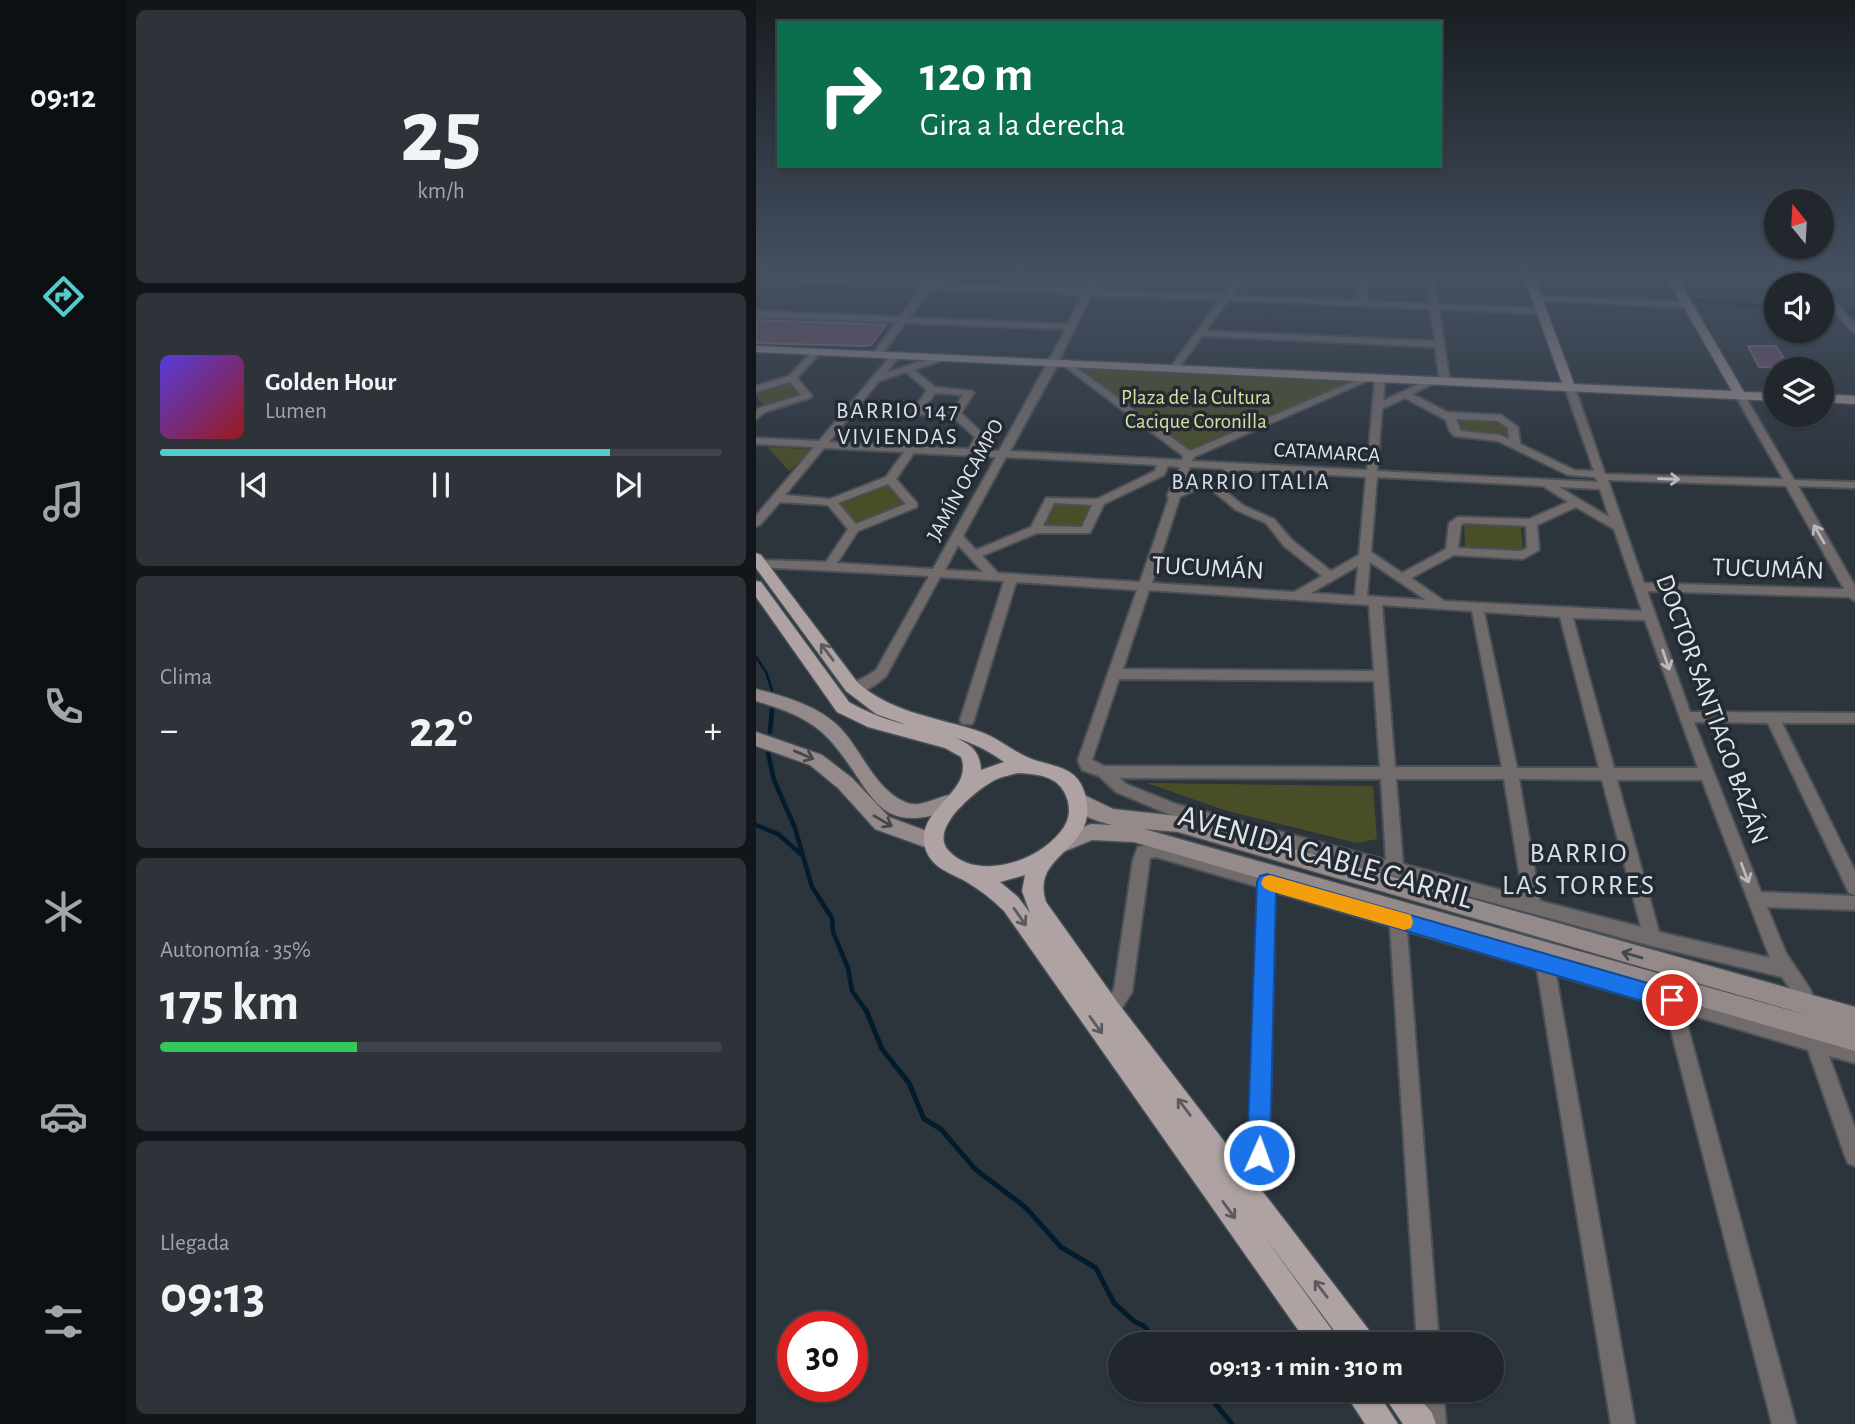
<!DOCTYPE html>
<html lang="es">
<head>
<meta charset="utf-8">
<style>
	:root { --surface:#21272d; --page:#2d3339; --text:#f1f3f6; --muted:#a2a5aa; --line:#3e4449; --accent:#53cdcb }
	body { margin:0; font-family:"Alegreya Sans",sans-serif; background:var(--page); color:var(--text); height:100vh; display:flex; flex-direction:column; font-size:26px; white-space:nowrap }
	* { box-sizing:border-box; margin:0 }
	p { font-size:23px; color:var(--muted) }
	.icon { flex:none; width:38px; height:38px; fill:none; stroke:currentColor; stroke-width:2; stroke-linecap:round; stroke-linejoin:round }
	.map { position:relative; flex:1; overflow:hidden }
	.drawer { display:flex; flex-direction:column; gap:10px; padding:10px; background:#121519; width:630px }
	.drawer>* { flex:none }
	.hud { position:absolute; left:21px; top:21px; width:665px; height:147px; border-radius:0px; box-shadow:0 2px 5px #0004,0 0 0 2px var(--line); background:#0b6e4f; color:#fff; overflow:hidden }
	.needle { width:46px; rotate:342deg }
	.tools { position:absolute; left:1008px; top:189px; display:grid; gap:14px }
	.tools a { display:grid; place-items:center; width:70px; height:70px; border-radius:50%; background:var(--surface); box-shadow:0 2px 5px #0004,0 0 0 2px var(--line); font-size:35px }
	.speed { position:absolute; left:21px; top:1311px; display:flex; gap:14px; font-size:35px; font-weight:700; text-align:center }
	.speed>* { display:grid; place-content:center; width:91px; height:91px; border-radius:50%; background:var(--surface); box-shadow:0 2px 5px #0004,0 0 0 2px var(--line); line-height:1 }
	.speed .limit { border:10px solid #d22; background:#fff; color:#111 }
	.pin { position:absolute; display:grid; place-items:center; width:60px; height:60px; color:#fff; margin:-30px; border:4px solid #fff; border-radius:50%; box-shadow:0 2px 7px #0007 }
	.me { position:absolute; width:77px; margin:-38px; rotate:2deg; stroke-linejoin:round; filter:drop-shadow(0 0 5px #0008) }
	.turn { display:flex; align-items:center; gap:24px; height:147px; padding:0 28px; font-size:32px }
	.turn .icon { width:91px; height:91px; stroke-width:2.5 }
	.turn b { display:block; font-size:49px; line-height:60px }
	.big { font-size:52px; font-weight:700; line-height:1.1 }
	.drawer .widget { flex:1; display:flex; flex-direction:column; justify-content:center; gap:10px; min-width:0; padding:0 24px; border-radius:10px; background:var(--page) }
	.drawer .dial { align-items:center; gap:0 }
	.dial b { font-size:91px; line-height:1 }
	.song { display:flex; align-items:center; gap:21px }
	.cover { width:84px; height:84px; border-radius:10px; background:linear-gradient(135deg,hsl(250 70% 55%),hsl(0 70% 35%)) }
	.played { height:7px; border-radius:4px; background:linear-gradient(90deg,var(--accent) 80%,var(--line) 80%) }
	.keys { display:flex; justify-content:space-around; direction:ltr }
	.heat { display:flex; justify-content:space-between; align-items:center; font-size:38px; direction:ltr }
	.charge { height:10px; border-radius:5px; background:linear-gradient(90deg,#34c759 35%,var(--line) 0) }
	.trip { position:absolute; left:352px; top:1332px; width:396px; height:70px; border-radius:35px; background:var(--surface); box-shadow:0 2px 5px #0004,0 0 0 2px var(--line); font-weight:700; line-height:70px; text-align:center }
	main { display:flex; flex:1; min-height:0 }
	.tab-bar { display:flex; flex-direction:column; width:126px; justify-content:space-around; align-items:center; background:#0d1012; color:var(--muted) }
	.tab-bar .icon { width:49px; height:49px }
	.tab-bar .active { color:var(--accent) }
	.tab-bar b { font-size:32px; color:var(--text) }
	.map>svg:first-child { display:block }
	.green { fill:#494e29 }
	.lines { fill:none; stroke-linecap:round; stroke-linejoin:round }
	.stream-far2 { stroke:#021c2e; stroke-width:2.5 }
	.stream-far1 { stroke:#021c2e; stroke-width:4.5 }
	.stream { stroke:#021c2e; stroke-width:5 }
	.canal { fill:#021c2e; fill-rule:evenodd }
	.building { fill:#724f69; stroke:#7a6f77; stroke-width:2 }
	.minor-casing { stroke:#495058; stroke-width:4 }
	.secondary-casing { stroke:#495058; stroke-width:3 }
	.primary-casing { stroke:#495058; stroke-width:3 }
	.minor { fill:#726b6b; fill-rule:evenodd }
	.secondary { fill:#948a8a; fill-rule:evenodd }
	.primary { fill:#afa2a2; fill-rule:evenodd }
	.oneway { stroke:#bababe }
	.oneway2 { stroke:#5b5a5f }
	.oneway3 { stroke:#45474c }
	.route { fill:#1a73e8; stroke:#114b97; stroke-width:2 }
	.slow { fill:#f59e0b }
	.labels { text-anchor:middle; stroke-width:7; stroke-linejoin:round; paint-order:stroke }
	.far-park-label { font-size:21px; fill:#d6e09b; stroke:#232a32 }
	.far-street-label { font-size:21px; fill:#e0e5ea; stroke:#232a32 }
	.far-neighbourhood-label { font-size:23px; letter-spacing:2px; fill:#d6e0ea; stroke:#232a32 }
	.street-label { font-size:26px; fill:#e0e5ea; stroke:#232a32 }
	.neighbourhood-label { font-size:28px; letter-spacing:2px; fill:#d6e0ea; stroke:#232a32 }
	.near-street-label { font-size:32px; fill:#e0e5ea; stroke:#232a32 }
</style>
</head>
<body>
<main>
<nav class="tab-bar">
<b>09:12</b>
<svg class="icon active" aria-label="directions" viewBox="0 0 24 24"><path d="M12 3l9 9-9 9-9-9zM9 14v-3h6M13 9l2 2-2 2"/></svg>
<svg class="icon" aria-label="music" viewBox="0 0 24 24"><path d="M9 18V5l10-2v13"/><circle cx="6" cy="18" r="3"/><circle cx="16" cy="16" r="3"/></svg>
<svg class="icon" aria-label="phone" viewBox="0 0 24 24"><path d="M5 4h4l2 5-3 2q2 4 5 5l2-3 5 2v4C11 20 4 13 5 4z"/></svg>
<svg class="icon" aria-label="climate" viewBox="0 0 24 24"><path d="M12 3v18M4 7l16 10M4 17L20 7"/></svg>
<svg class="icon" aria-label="car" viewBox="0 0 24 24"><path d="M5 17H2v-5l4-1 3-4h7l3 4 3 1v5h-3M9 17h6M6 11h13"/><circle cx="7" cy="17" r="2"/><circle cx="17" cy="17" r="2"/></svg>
<svg class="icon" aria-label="filters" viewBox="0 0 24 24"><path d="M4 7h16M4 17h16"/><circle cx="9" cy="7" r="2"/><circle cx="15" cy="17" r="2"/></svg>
</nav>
<section class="drawer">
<div class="widget dial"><b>25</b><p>km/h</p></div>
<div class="widget">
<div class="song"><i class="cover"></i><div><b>Golden Hour</b><p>Lumen</p></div></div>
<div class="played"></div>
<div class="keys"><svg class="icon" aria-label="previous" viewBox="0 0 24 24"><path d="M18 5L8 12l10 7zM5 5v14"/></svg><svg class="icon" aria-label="pause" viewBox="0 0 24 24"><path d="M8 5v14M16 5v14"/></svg><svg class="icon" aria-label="next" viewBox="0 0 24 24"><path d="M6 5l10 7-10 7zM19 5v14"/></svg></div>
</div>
<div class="widget"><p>Clima</p>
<div class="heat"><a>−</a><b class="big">22°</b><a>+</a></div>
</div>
<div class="widget"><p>Autonomía · 35%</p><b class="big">175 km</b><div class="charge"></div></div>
<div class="widget"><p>Llegada</p><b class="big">09:13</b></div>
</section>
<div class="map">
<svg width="1099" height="1424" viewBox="0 0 1099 1424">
	<rect width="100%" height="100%" fill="#2c343c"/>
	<path class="green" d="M320,367L597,380L435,450Z
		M33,382L44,395L8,406L0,396V392Z
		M704,419L742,421L752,427L753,436L705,430Z
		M11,447L53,449L55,451L33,471Z
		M129,483L150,506L101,525L81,502Z
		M298,502L337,504L327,528L287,526Z
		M708,524L765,527L767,551L709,548Z
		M391,783L617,786L621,839L601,843L468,810Z"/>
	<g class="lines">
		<path class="stream-far2" d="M0,657L10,672L16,690"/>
		<path class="stream-far1" d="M14,732L16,710
			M12,753L18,780L39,828L56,887L76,918L77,932L92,968L96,991L111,1012
			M0,825L22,834L46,855"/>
		<path class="stream" d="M110,1010L126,1049L153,1083L168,1119L185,1129L219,1169L269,1207L305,1247L340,1268L358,1303L379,1322L388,1326L402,1344
			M448,1390L476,1424"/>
		<path class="canal" d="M926,298L1020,305V309L929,302L925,300Z
			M1066,310L1099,311V315L1066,314Z"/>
	</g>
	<path class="building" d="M0,320L87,323L130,325L115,345L109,346L0,343Z
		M992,346H1020L1034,368L1003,367Z"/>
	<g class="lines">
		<defs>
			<path id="minor" d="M0,276L170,283L174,276H180L181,278L177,283L329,289L336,276H344L337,290L468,295L482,276H490L476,295L603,301L605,276H613L611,301L674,304L670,276H678L682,304L786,308L790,311L786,314L683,309L694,382L689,385L684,382L679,347L446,336L422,369H416V365L464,300L335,295L303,361L310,360L434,451L610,376L618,378L438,457L436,461L611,470L619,378L624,375L629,378L627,401L673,379H679V383L656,394L691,412L745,415L762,427L764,444L818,470L838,471L809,388L814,385L819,388L849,474L1027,479L979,395L987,393L1038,480L1099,482V488L1042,486L1099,586V601L1093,597L891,591L934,712L1099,713V723H1026L1099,871V895L1093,893L1012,723L938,722L1005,892L1099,896V910L1011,907L1030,953L1054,989L1062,1009L1059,1015L1053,1018L1047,1015L1041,999L1026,977L896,946L417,816L360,792L343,776L326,770L322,760L381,590L260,582L218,720L216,724H206L204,720L248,581L184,577L130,676C120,685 106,695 93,693L91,689C97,681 112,677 120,670L173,576L1,567L0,562L5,560L70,562L92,529L72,505L24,502L4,525L0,526V516L58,447L0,444V438L63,441L137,353L145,355L130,373L187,354L192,357L190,359L158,370L179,387L216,391L218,393L205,413L229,436L223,450L243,451L310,329L149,323L125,356L122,357L117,354L140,322L0,317V311L144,317L166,287L0,280ZM174,288L327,294L312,324L153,318ZM472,300L674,309L679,341L450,331ZM303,362L427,456L426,460L254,451ZM150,372L171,390L156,412L158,414L197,417L219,437L213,449L73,442L123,381ZM179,393L207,395L197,411L168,409ZM649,398L690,420L693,430L698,436L742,441L812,475L839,477L842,482L621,471L626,409ZM700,419L742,421L752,428L753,439L744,435L705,431ZM68,448L148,452L130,477L74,499L29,495ZM158,453L240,457L177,569L81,563L102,531L161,507V503L140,479ZM250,457L401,465L399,471L341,499L290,498L275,527L220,550L207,536ZM412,466L424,467L411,496L413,498L384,582L242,573L226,556L281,533H334L348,504L408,475ZM434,467L469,469L427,487ZM484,470L610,477L603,555L575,571L536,540L518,519L488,506L458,482ZM621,477L787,486L812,502L773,519L702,517L693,523L690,549L646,573L615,552ZM852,480L1030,486L1088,589L888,583ZM132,484L150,504L100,524L82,503ZM450,485L480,510L510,523L528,546L566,576L538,592L396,583L424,497ZM803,487L844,489L853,517ZM298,503L336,505L326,527L287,526ZM820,507L858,529L886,611L688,601L655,578L698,555L767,559L783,550L781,525ZM708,523L770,526L771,548L765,551L702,548L705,525ZM202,545L227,572L189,570ZM614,562L670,600L611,596ZM602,566L599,596L555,593ZM393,590L613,605L618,671L367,669ZM626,605L716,611L746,767H639ZM728,612L804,617L843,768H761ZM817,618L889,620L942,768H858ZM363,679L618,681L624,767L348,766L336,760ZM364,778L625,779L630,860L420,804L370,784ZM640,779H748L767,896L647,864ZM763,779L846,780L885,927L784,901ZM861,780H946L1014,958L903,932Z
				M1051,276H1059L1066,285H1058Z
				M1066,288L1099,324V333L1096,332L1066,295Z
				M779,296L932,302L936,305L932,308L782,300H779Z
				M58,349L66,351L41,378L56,396L54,398L9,412L0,419V410L3,408L45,395L34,382L0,392V386L33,376Z
				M400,843L1050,1031L1057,1027L1064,1030L1066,1035L1099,1045V1063L1073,1056L1099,1128V1166L1092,1163L1089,1156L1052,1050L928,1013L1040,1424H1016L909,1007L800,975L879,1424H855L781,969L651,931L683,1344H661L634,926L519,892L513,1155L497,1196L490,1199L483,1196L480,1189L493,1155L503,887L400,857L394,858L376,992L360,1017L354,1020L348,1017L345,1011L358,989L377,860L382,847Z
				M664,1390H687L690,1424H666Z"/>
			<path id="secondary" d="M768,276H778L818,384L976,391L910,276H920L988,392L1020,393V401L0,352V346L806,383Z
				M1066,394L1099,396V404L1066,402Z
				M0,689C30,697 64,706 86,730C106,752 120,790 149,802C169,811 188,789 206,796L209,801L206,806C115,842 121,791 72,738C53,718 26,709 0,701Z
				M0,732L66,755L96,778L133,817L184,836L187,842L184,848L177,850L119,829L82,788L54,765L0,746Z
				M324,793L357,809L422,816L1099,1007V1051L378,842L336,840L307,852L300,850L297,844L300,838L335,824L356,825C341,821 322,816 314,801L317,796ZM388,829L422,832L1058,1017Z"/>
			<path id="primary" d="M0,553L5,555L102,683C138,714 181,717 225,732C242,738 255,750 271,757C293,767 319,764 328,791C348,851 273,851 290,902L362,1003L616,1334L620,1344H588L508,1236L579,1334L583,1344H552L248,911C236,899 223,889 209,881C192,872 171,866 168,842C164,807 218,791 205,757L189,748L112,727L81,712L0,597V581L5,582L93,702C112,713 131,720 151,725L120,714L90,691L0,568ZM197,737C217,743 232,750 248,762L225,770C224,751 214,743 197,737ZM262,773C285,774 306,777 312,802C314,811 313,819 308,827C286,861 221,883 192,850C172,827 224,787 241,779C248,776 255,775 262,773ZM269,875L266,891L274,913L262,897L244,882Z
				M587,1390H620L642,1424H609Z
				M624,1390H657L676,1413L680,1424H647Z"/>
		</defs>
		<use href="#minor" class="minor-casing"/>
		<use href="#secondary" class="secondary-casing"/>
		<use href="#primary" class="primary-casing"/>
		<use href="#minor" class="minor"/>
		<use href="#secondary" class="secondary"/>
		<use href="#primary" class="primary"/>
	</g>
	<defs><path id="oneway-shaft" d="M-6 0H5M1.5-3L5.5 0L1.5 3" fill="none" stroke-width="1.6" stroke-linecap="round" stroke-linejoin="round" transform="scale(1.75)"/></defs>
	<g class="oneway">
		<use href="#oneway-shaft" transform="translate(913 479) rotate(2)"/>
		<use href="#oneway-shaft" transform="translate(1063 534) rotate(-120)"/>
		<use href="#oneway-shaft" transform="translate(910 660) rotate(71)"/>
		<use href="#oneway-shaft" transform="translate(989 873) rotate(69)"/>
	</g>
	<g class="oneway2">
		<use href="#oneway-shaft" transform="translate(71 652) rotate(-127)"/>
		<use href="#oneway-shaft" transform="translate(264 917) rotate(55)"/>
		<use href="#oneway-shaft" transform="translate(340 1025) rotate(54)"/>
		<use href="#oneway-shaft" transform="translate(428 1107) rotate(-127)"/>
		<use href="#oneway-shaft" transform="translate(473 1210) rotate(54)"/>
		<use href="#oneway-shaft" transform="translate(565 1289) rotate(-127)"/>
	</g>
	<g class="oneway3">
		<use href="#oneway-shaft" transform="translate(48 755) rotate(23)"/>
		<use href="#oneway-shaft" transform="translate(127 821) rotate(30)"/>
		<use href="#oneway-shaft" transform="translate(876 955) rotate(-164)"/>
	</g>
	<linearGradient id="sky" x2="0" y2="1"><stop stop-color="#181d21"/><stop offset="0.58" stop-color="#455061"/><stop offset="1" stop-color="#455061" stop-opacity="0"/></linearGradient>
	<rect width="1099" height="476" fill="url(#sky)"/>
	<path class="route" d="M511,874L916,990L923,993L926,1000L923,1007L916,1010L520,892L514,1155L511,1163L503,1166L495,1163L491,1155L501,882L504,876Z"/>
	<path class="slow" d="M514,875L648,913L655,915L657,922L655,928L648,930L514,891L508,888L505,883L508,877Z"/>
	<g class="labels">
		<g class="far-park-label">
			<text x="440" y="404">Plaza de la Cultura<tspan x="440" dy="24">Cacique Coronilla</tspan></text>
		</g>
		<g class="far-street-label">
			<text transform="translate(571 452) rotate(3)" y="7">CATAMARCA</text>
			<text transform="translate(209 480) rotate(-61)" y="7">JAMÍN OCAMPO</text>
		</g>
		<g class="far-neighbourhood-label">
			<text x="142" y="418">BARRIO 147<tspan x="142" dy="26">VIVIENDAS</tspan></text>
			<text x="495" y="489">BARRIO ITALIA</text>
		</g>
		<g class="street-label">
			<text transform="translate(452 567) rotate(3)" y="9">TUCUMÁN</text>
			<text transform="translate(1012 568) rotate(2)" y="9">TUCUMÁN</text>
			<text transform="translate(957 709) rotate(70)" y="9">DOCTOR SANTIAGO BAZÁN</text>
		</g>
		<g class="neighbourhood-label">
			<text x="823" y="862">BARRIO<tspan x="823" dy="32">LAS TORRES</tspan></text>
		</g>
		<g class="near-street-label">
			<text transform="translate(570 856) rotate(16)" y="11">AVENIDA CABLE CARRIL</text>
		</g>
	</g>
</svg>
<div class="tools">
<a><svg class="needle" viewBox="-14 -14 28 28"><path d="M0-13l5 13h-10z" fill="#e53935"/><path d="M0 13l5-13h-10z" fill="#a2a5aa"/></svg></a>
<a><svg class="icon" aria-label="sound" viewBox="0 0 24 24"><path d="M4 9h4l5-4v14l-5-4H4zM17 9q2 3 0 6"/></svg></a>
<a><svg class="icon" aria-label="layers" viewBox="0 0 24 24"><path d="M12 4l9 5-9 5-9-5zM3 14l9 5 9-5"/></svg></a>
</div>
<div class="speed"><div class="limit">30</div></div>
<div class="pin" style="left:916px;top:1000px;background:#d93025"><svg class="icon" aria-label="arrive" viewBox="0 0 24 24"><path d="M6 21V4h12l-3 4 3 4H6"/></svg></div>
<svg class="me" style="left:503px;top:1155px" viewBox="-20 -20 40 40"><circle r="17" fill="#1a73e8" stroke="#fff" stroke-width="3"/><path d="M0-11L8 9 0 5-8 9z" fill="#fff"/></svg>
<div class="trip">09:13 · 1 min · 310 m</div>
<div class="hud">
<div class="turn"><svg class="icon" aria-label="right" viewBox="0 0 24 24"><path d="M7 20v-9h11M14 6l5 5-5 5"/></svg><div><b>120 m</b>Gira a la derecha</div></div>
</div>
</div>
</main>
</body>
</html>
